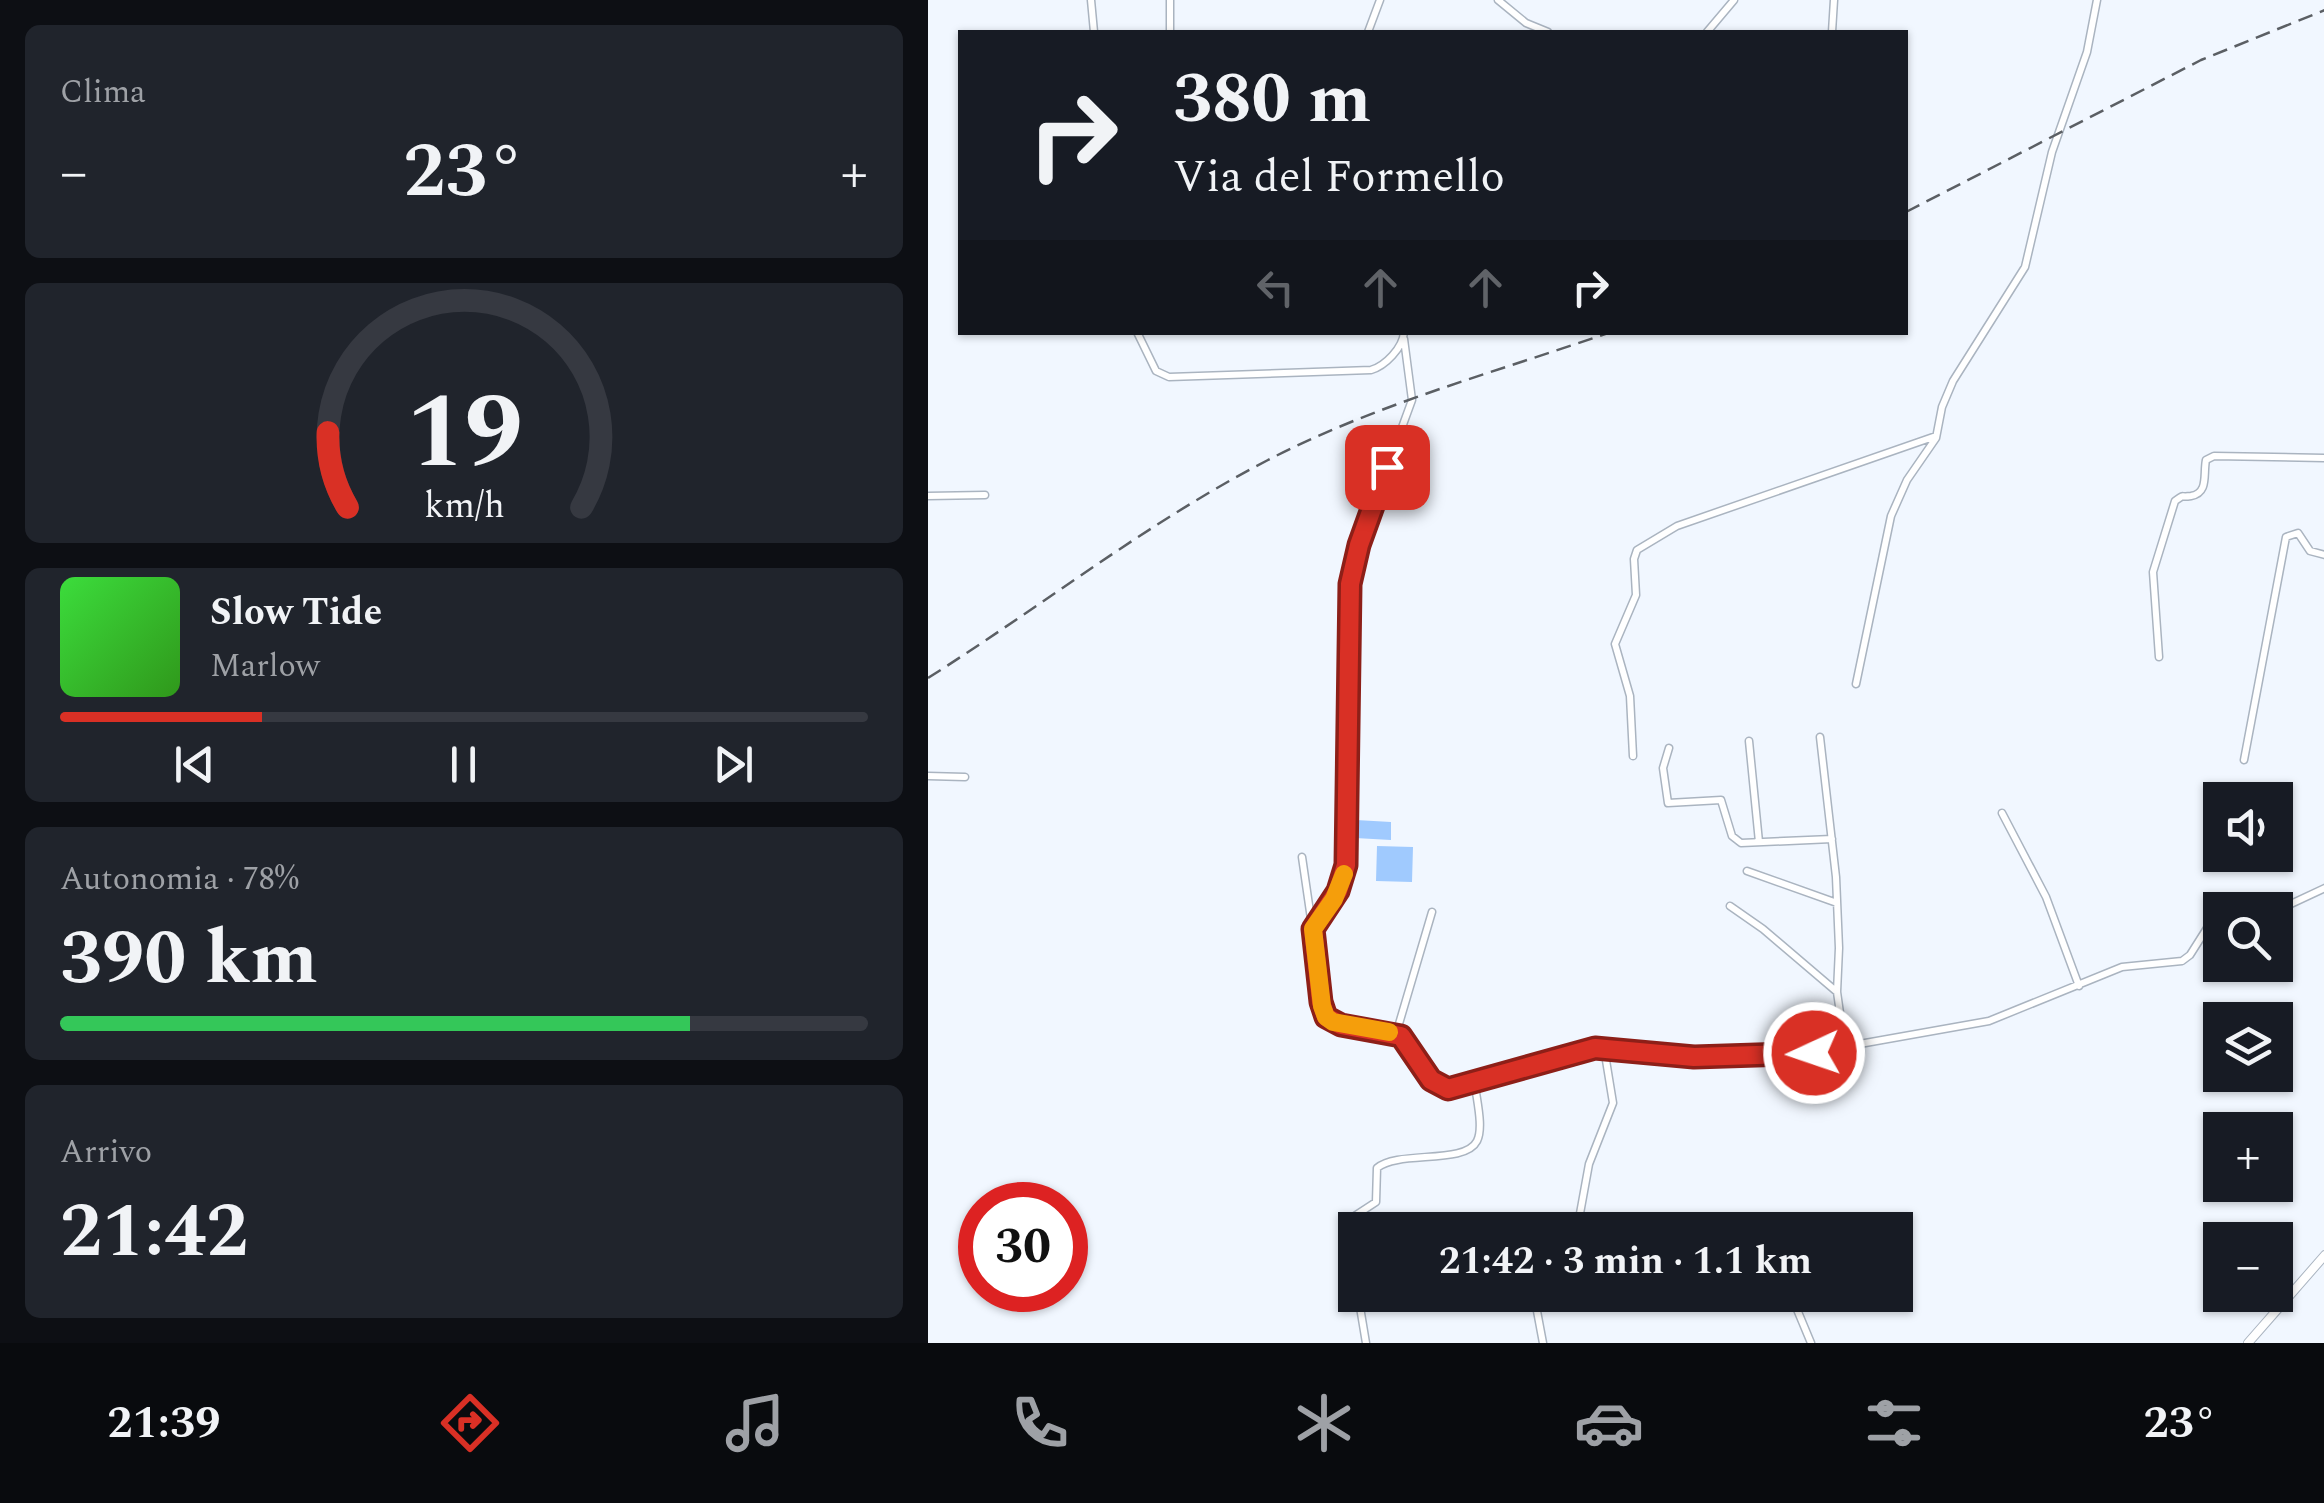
<!DOCTYPE html>
<html lang="it">
<head>
<meta charset="utf-8">
<style>
	:root { --surface:#171b24; --page:#20242c; --text:#f1f3f6; --muted:#9ea1a6; --line:#363941; --accent:#d93025 }
	body { margin:0; font-family:Spectral,serif; background:var(--page); color:var(--text); height:100vh; display:flex; flex-direction:column; font-size:38px; white-space:nowrap }
	* { box-sizing:border-box; margin:0 }
	p { font-size:32px; color:var(--muted) }
	.icon { flex:none; width:55px; height:55px; fill:none; stroke:currentColor; stroke-width:2; stroke-linecap:round; stroke-linejoin:round }
	.map { position:relative; flex:1; overflow:hidden }
	.sheet { display:flex; flex-direction:column; gap:25px; padding:25px; background:#0d0f14; width:928px }
	.sheet>* { flex:none }
	.top-card { position:absolute; left:30px; top:30px; width:950px; height:305px; border-radius:0px; box-shadow:0 2px 8px #0004; background:#171b24; color:var(--text); overflow:hidden }
	.fabs { position:absolute; left:1275px; top:782px; display:grid; gap:20px }
	.fabs a { display:grid; place-items:center; width:90px; height:90px; border-radius:0px; background:var(--surface); box-shadow:0 2px 8px #0004; font-size:50px }
	.speed { position:absolute; left:30px; top:1182px; display:flex; gap:20px; font-size:50px; font-weight:700; text-align:center }
	.speed>* { display:grid; place-content:center; width:130px; height:130px; border-radius:50%; background:var(--surface); box-shadow:0 2px 8px #0004; line-height:1 }
	.speed .limit { border:15px solid #d22; background:#fff; color:#111 }
	.pin { position:absolute; display:grid; place-items:center; width:85px; height:85px; color:#fff; margin:-42px; border-radius:20px; box-shadow:0 5px 15px #0006 }
	.me { position:absolute; width:110px; margin:-55px; rotate:267deg; stroke-linejoin:round; filter:drop-shadow(0 0 8px #0008) }
	.turn { display:flex; align-items:center; gap:35px; height:210px; padding:0 50px; font-size:45px }
	.turn .icon { width:130px; height:130px; stroke-width:2.5 }
	.turn b { display:block; font-size:70px; line-height:85px }
	.lanes { display:flex; align-items:center; height:95px; padding:0 50px; background:#0003; justify-content:center; gap:50px; direction:ltr }
	.lanes .off { opacity:.35 }
	.big { font-size:75px; font-weight:700; line-height:1.1 }
	.sheet .widget { flex:1; display:flex; flex-direction:column; justify-content:center; gap:15px; min-width:0; padding:0 35px; border-radius:15px; background:var(--page) }
	.sheet .dial { align-items:center; gap:0 }
	.dial svg { height:260px; overflow:visible; fill:none; stroke:var(--line); stroke-width:7; stroke-linecap:round; text-anchor:middle }
	.dial text { fill:var(--text); stroke:none }
	.song { display:flex; align-items:center; gap:30px }
	.cover { width:120px; height:120px; border-radius:15px; background:linear-gradient(135deg,hsl(120 70% 55%),hsl(110 70% 35%)) }
	.played { height:10px; border-radius:5px; background:linear-gradient(90deg,var(--accent) 25%,var(--line) 25%) }
	.keys { display:flex; justify-content:space-around; direction:ltr }
	.heat { display:flex; justify-content:space-between; align-items:center; font-size:55px; direction:ltr }
	.charge { height:15px; border-radius:8px; background:linear-gradient(90deg,#34c759 78%,var(--line) 0) }
	.trip { position:absolute; left:410px; top:1212px; width:575px; height:100px; border-radius:0px; background:var(--surface); box-shadow:0 2px 8px #0004; font-weight:700; line-height:100px; text-align:center }
	.dock { display:flex; height:160px; justify-content:space-around; align-items:center; background:#090b0e; color:var(--muted) }
	.dock .icon { width:70px; height:70px }
	.dock .on { color:var(--accent) }
	.dock b { font-size:45px; color:var(--text) }
	main { display:flex; flex:1; min-height:0 }
	.map>svg:first-child { display:block }
	.green { fill:#a0cafe }
	.lines { fill:none; stroke-linecap:round; stroke-linejoin:round }
	.minor-casing { stroke:#aab4c0; stroke-width:9 }
	.tertiary-casing { stroke:#aab4c0; stroke-width:10 }
	.minor { stroke:#fff; stroke-width:6 }
	.tertiary { stroke:#fff; stroke-width:8 }
	.rail { stroke:#5b5f64; stroke-width:2.5; stroke-dasharray:15 8; stroke-linecap:butt }
	.route-casing { stroke:#8d1f18; stroke-width:25 }
	.route { stroke:#d93025; stroke-width:18 }
	.slow { stroke:#f59e0b; stroke-width:18 }
</style>
</head>
<body>
<main>
<section class="sheet">
<div class="widget"><p>Clima</p>
<div class="heat"><a>−</a><b class="big">23°</b><a>+</a></div>
</div>
<div class="widget dial"><svg viewBox="0 0 100 80">
<path d="M14 69A42 42 0 1 1 86 69"/>
<path d="M14 69A42 42 0 0 1 8 46" stroke="#d93025"/>
<text x="50" y="56" font-size="32" font-weight="700">19</text>
<text x="50" y="72" font-size="11">km/h</text>
</svg></div>
<div class="widget">
<div class="song"><i class="cover"></i><div><b>Slow Tide</b><p>Marlow</p></div></div>
<div class="played"></div>
<div class="keys"><svg class="icon" aria-label="previous" viewBox="0 0 24 24"><path d="M18 5L8 12l10 7zM5 5v14"/></svg><svg class="icon" aria-label="pause" viewBox="0 0 24 24"><path d="M8 5v14M16 5v14"/></svg><svg class="icon" aria-label="next" viewBox="0 0 24 24"><path d="M6 5l10 7-10 7zM19 5v14"/></svg></div>
</div>
<div class="widget"><p>Autonomia · 78%</p><b class="big">390 km</b><div class="charge"></div></div>
<div class="widget"><p>Arrivo</p><b class="big">21:42</b></div>
</section>
<div class="map">
<svg width="1397" height="1343" viewBox="0 0 1397 1343">
	<rect width="100%" height="100%" fill="#f1f7ff"/>
	<path class="green" d="M428,820L463,822V840L427,838Z
		M449,846L485,847L484,882L448,881Z"/>
	<g class="lines">
		<defs>
			<path id="minor" d="M163,0L166,32
				M242,0V32
				M570,0L598,23L620,32
				M440,32L452,0
				M779,32L806,0
				M904,32L906,0
				M209,332L228,371L241,377L443,370C457,366 475,348 476,332
				M0,496L57,495
				M1231,657L1225,572L1247,501C1259,493 1249,498 1263,496C1281,493 1275,474 1278,460L1286,456L1397,458
				M928,684L963,516L979,480L1008,438L1014,407L1025,381L1097,267L1124,152L1159,52L1169,0
				M892,737L908,877L911,948L909,992L917,1048
				M821,741L831,842
				M741,748L735,768L740,803L793,800L804,836L813,843L904,839
				M705,756L702,696L687,644L708,595L706,559L709,550L749,526L1008,436
				M1316,760L1358,537L1370,533L1382,551L1397,555
				M0,776L37,777
				M1074,813L1118,897L1151,986
				M374,857L397,1015L410,1024L473,1036L503,1079L520,1089L662,1049L757,1057L881,1053L1061,1021L1194,967L1254,961L1262,955L1281,925L1292,918
				M819,871L909,903
				M802,906L835,929L909,992
				M1348,911L1397,888
				M385,928L406,899L417,869L422,587L431,545L484,400L476,339
				M468,1034L504,912
				M649,1230L661,1164L685,1103L676,1048
				M428,1269L425,1217L448,1202L449,1168C470,1150 537,1165 549,1141C556,1127 548,1098 547,1084
				M430,1295L438,1343
				M606,1295L615,1343
				M863,1295L883,1343"/>
			<path id="tertiary" d="M1320,1343L1397,1255"/>
		</defs>
		<use href="#minor" class="minor-casing"/>
		<use href="#tertiary" class="tertiary-casing"/>
		<use href="#minor" class="minor"/>
		<use href="#tertiary" class="tertiary"/>
		<path class="rail" d="M978,212L1273,60L1397,10
			M0,678C114,606 220,522 340,460C448,404 568,372 683,332"/>
	</g>
	<g class="lines">
		<defs>
			<path id="route" d="M459,467L431,545L422,584L418,865L410,891L385,929L393,1002L398,1017L413,1025L473,1036L503,1080L520,1089L667,1048L766,1057L886,1053"/>
		</defs>
		<use href="#route" class="route-casing"/>
		<use href="#route" class="route"/>
		<path class="slow" d="M416,874L406,899L385,929L394,1006L398,1017L405,1022L461,1032"/>
	</g>
</svg>
<div class="fabs">
<a><svg class="icon" aria-label="sound" viewBox="0 0 24 24"><path d="M4 9h4l5-4v14l-5-4H4zM17 9q2 3 0 6"/></svg></a>
<a><svg class="icon" aria-label="search" viewBox="0 0 24 24"><circle cx="10" cy="10" r="6"/><path d="M15 15l6 6"/></svg></a>
<a><svg class="icon" aria-label="layers" viewBox="0 0 24 24"><path d="M12 4l9 5-9 5-9-5zM3 14l9 5 9-5"/></svg></a>
<a>+</a>
<a>−</a>
</div>
<div class="speed"><div class="limit">30</div></div>
<div class="pin" style="left:459px;top:467px;background:#d93025"><svg class="icon" aria-label="arrive" viewBox="0 0 24 24"><path d="M6 21V4h12l-3 4 3 4H6"/></svg></div>
<svg class="me" style="left:886px;top:1053px" viewBox="-20 -20 40 40"><circle r="17" fill="#d93025" stroke="#fff" stroke-width="3"/><path d="M0-11L8 9 0 5-8 9z" fill="#fff"/></svg>
<div class="trip">21:42 · 3 min · 1.1 km</div>
<div class="top-card">
<div class="turn"><svg class="icon" aria-label="right" viewBox="0 0 24 24"><path d="M7 20v-9h11M14 6l5 5-5 5"/></svg><div><b>380 m</b>Via del Formello</div></div>
<div class="lanes"><svg class="icon off" aria-label="left" viewBox="0 0 24 24"><path d="M17 20v-9H6M10 6l-5 5 5 5"/></svg><svg class="icon off" aria-label="ahead" viewBox="0 0 24 24"><path d="M12 20V5M6 11l6-6 6 6"/></svg><svg class="icon off" aria-label="ahead" viewBox="0 0 24 24"><path d="M12 20V5M6 11l6-6 6 6"/></svg><svg class="icon" aria-label="right" viewBox="0 0 24 24"><path d="M7 20v-9h11M14 6l5 5-5 5"/></svg></div>
</div>
</div>
</main>
<nav class="dock">
<b>21:39</b>
<svg class="icon on" aria-label="directions" viewBox="0 0 24 24"><path d="M12 3l9 9-9 9-9-9zM9 14v-3h6M13 9l2 2-2 2"/></svg>
<svg class="icon" aria-label="music" viewBox="0 0 24 24"><path d="M9 18V5l10-2v13"/><circle cx="6" cy="18" r="3"/><circle cx="16" cy="16" r="3"/></svg>
<svg class="icon" aria-label="phone" viewBox="0 0 24 24"><path d="M5 4h4l2 5-3 2q2 4 5 5l2-3 5 2v4C11 20 4 13 5 4z"/></svg>
<svg class="icon" aria-label="climate" viewBox="0 0 24 24"><path d="M12 3v18M4 7l16 10M4 17L20 7"/></svg>
<svg class="icon" aria-label="car" viewBox="0 0 24 24"><path d="M5 17H2v-5l4-1 3-4h7l3 4 3 1v5h-3M9 17h6M6 11h13"/><circle cx="7" cy="17" r="2"/><circle cx="17" cy="17" r="2"/></svg>
<svg class="icon" aria-label="filters" viewBox="0 0 24 24"><path d="M4 7h16M4 17h16"/><circle cx="9" cy="7" r="2"/><circle cx="15" cy="17" r="2"/></svg>
<b>23°</b>
</nav>
</body>
</html>
